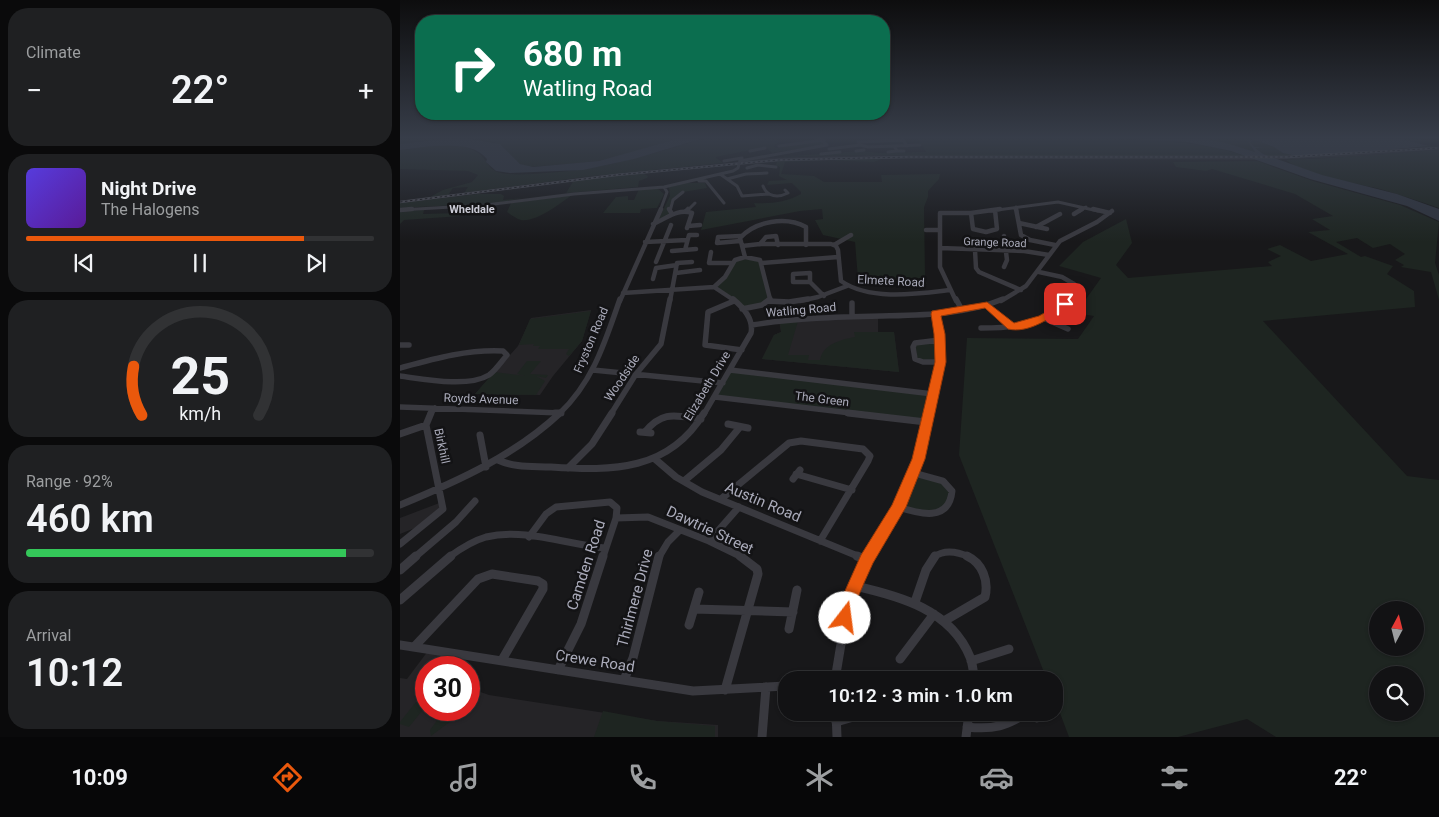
<!DOCTYPE html>
<html lang="en">
<head>
<meta charset="utf-8">
<style>
	:root { --surface:#121214; --page:#1f2022; --text:#f1f3f6; --muted:#9c9ea0; --line:#313234; --accent:#ea580c }
	body { margin:0; font-family:Roboto,sans-serif; background:var(--page); color:var(--text); height:100vh; display:flex; flex-direction:column; font-size:19px; white-space:nowrap }
	* { box-sizing:border-box; margin:0 }
	p { font-size:16px; color:var(--muted) }
	.icon { flex:none; width:28px; height:28px; fill:none; stroke:currentColor; stroke-width:2; stroke-linecap:round; stroke-linejoin:round }
	.map { position:relative; flex:1; overflow:hidden }
	.details { display:flex; flex-direction:column; gap:8px; padding:8px; background:#0a0a0b; width:400px }
	.details>* { flex:none }
	.banner { position:absolute; left:15px; top:15px; width:475px; height:105px; border-radius:20px; box-shadow:0 1px 4px #0004,0 0 0 1px var(--line); background:#0b6e4f; color:#fff; overflow:hidden }
	.needle { width:32px; rotate:7deg }
	.buttons { position:absolute; left:969px; top:601px; display:grid; gap:10px }
	.buttons a { display:grid; place-items:center; width:55px; height:55px; border-radius:50%; background:var(--surface); box-shadow:0 1px 4px #0004,0 0 0 1px var(--line); font-size:25px }
	.speed { position:absolute; left:15px; top:656px; display:flex; gap:10px; font-size:25px; font-weight:700; text-align:center }
	.speed>* { display:grid; place-content:center; width:65px; height:65px; border-radius:50%; background:var(--surface); box-shadow:0 1px 4px #0004,0 0 0 1px var(--line); line-height:1 }
	.speed .limit { border:8px solid #d22; background:#fff; color:#111 }
	.pin { position:absolute; display:grid; place-items:center; width:42px; height:42px; color:#fff; margin:-21px; border-radius:10px; box-shadow:0 2px 8px #0006 }
	.me { position:absolute; width:55px; margin:-28px; rotate:15deg; stroke-linejoin:round; filter:drop-shadow(0 0 4px #0008) }
	.turn { display:flex; align-items:center; gap:18px; height:105px; padding:0 25px; font-size:22px }
	.turn .icon { width:65px; height:65px; stroke-width:2.5 }
	.turn b { display:block; font-size:35px; line-height:42px }
	.big { font-size:38px; font-weight:600; line-height:1.1 }
	.details .card { flex:1; display:flex; flex-direction:column; justify-content:center; gap:8px; min-width:0; padding:0 18px; border-radius:20px; background:var(--page) }
	.details .dial { align-items:center; gap:0 }
	.dial svg { height:130px; overflow:visible; fill:none; stroke:var(--line); stroke-width:7; stroke-linecap:round; text-anchor:middle }
	.dial text { fill:var(--text); stroke:none }
	.song { display:flex; align-items:center; gap:15px }
	.cover { width:60px; height:60px; border-radius:8px; background:linear-gradient(135deg,hsl(250 70% 55%),hsl(270 70% 35%)) }
	.played { height:5px; border-radius:2px; background:linear-gradient(90deg,var(--accent) 80%,var(--line) 80%) }
	.keys { display:flex; justify-content:space-around; direction:ltr }
	.heat { display:flex; justify-content:space-between; align-items:center; font-size:28px; direction:ltr }
	.charge { height:8px; border-radius:4px; background:linear-gradient(90deg,#34c759 92%,var(--line) 0) }
	.trip { position:absolute; left:378px; top:671px; width:285px; height:50px; border-radius:20px; background:var(--surface); box-shadow:0 1px 4px #0004,0 0 0 1px var(--line); font-weight:600; line-height:50px; text-align:center }
	.menu { display:flex; height:80px; justify-content:space-around; align-items:center; background:#070708; color:var(--muted) }
	.menu .icon { width:35px; height:35px }
	.menu .on { color:var(--accent) }
	.menu b { font-size:22px; color:var(--text) }
	main { display:flex; flex:1; min-height:0 }
	.map>svg:first-child { display:block }
	.built { fill:#252427 }
	.green { fill:#1e2521; fill-rule:evenodd }
	.water { fill:#2e333e }
	.lines { fill:none; stroke-linecap:round; stroke-linejoin:round }
	.minor-far4 { stroke:#39393f; stroke-width:3 }
	.minor-far3 { stroke:#39393f; stroke-width:4.5 }
	.minor-far2 { stroke:#39393f; stroke-width:5.5 }
	.minor-far1 { stroke:#39393f; stroke-width:7 }
	.minor { stroke:#39393f; stroke-width:9 }
	.rail-casing { stroke:#4c4c54; stroke-width:2.5 }
	.rail { stroke:#131315; stroke-width:1; stroke-dasharray:2.5; stroke-linecap:butt }
	.minor-bridge { stroke:#39393f; stroke-width:3 }
	.route { fill:#ea580c; stroke:#983908 }
	.labels { text-anchor:middle; stroke-width:5; stroke-linejoin:round; paint-order:stroke }
	.far-neighbourhood-label { font-size:11px; font-weight:bold; fill:#cbcbd6; stroke:#131315 }
	.far-street-label { font-size:11px; fill:#aaabba; stroke:#131315 }
	.street-label { font-size:12px; fill:#aaabba; stroke:#131315 }
	.near-street-label { font-size:15px; fill:#aaabba; stroke:#131315 }
</style>
</head>
<body>
<main>
<section class="details">
<div class="card"><p>Climate</p>
<div class="heat"><a>−</a><b class="big">22°</b><a>+</a></div>
</div>
<div class="card">
<div class="song"><i class="cover"></i><div><b>Night Drive</b><p>The Halogens</p></div></div>
<div class="played"></div>
<div class="keys"><svg class="icon" aria-label="previous" viewBox="0 0 24 24"><path d="M18 5L8 12l10 7zM5 5v14"/></svg><svg class="icon" aria-label="pause" viewBox="0 0 24 24"><path d="M8 5v14M16 5v14"/></svg><svg class="icon" aria-label="next" viewBox="0 0 24 24"><path d="M6 5l10 7-10 7zM19 5v14"/></svg></div>
</div>
<div class="card dial"><svg viewBox="0 0 100 80">
<path d="M14 69A42 42 0 1 1 86 69"/>
<path d="M14 69A42 42 0 0 1 9 39" stroke="#ea580c"/>
<text x="50" y="56" font-size="32" font-weight="700">25</text>
<text x="50" y="72" font-size="11">km/h</text>
</svg></div>
<div class="card"><p>Range · 92%</p><b class="big">460 km</b><div class="charge"></div></div>
<div class="card"><p>Arrival</p><b class="big">10:12</b></div>
</section>
<div class="map">
<svg width="1039" height="737" viewBox="0 0 1039 737">
	<rect width="100%" height="100%" fill="#18181a"/>
	<path class="built" d="M1039,147V150L946,157L851,160L472,158L371,161L293,167L174,180L0,203V202L184,177L341,162L360,158L468,155L850,158L927,156Z
		M191,310L182,341L153,376L140,395L75,394L118,346L131,318Z
		M478,315V333L494,332L499,372L362,359L374,335L381,332L379,320Z
		M42,502L43,509L25,524L0,534V518Z
		M28,651L52,656V667L26,668V710H69V688L89,695L257,721L318,725V737H0V678L7,679Z"/>
	<path class="green" d="M0,139H281L205,160L181,163L129,167L120,164L112,158L113,157C108,153 105,147 99,144C71,132 29,141 0,144Z
		M303,139H375L380,142L374,145L375,148L422,140L426,145L372,153L366,147L315,157L323,163L184,177L64,193L68,187L53,188L48,195L30,197L43,190L72,182L78,175L68,171L0,169V150C22,148 55,139 75,151C91,160 84,172 108,174C121,175 134,174 146,173C201,170 251,154 303,139Z
		M517,139C567,139 617,139 667,139C729,139 792,137 852,158L468,155L378,157L461,151L479,153L526,152Z
		M795,139H964L971,149L977,152L1029,147L1004,139H1022L1020,144L1039,147L927,156L872,157L827,144Z
		M1039,150V208C1020,201 1000,195 980,189C956,183 904,175 886,160L929,158Z
		M456,158L481,159L474,162L425,160L385,162L381,174L414,176L424,182H482L481,175L540,174L539,179L528,191V197L524,207L525,275L527,284L468,282L458,279L455,242L423,235L415,220L423,219L422,209L400,211L301,230L306,212L356,207L354,203C371,204 387,202 401,194V192L392,183L367,185L369,181L387,180L379,176L380,167L376,165L377,162L342,163Z
		M857,161L913,181L1000,205L1039,222L1035,263L1039,275V300L1031,272L1001,267L1004,265L995,260L1005,254L990,244L973,248L957,238L936,242L961,257L965,256L993,266L987,274L1014,291L1015,307L863,321L1007,476L1039,480V737H876L847,719L778,737H669L654,697V680H647L559,455L567,338L678,339L694,316L676,313L701,278L659,266L683,242L726,219L732,243L716,265L728,278L872,266L868,262L881,256L867,249L880,245L911,261L948,254L908,232L930,230L912,219L933,216L895,194L812,169L806,171L776,167L773,162ZM978,610H1015V648H978ZM978,675H1015V712H978Z
		M242,173L248,176L247,178L239,181L238,187L166,193L174,180Z
		M283,183H305L307,188L283,192L270,204V214L257,222L270,196L269,187Z
		M257,188L264,194L257,208L241,209L240,213H203L216,197L228,196V200H234L239,189Z
		M77,194H101L104,196L103,200L123,198L96,203L0,208V203Z
		M172,195C161,203 135,223 121,220C117,219 111,215 107,212L111,203Z
		M24,210L23,214L58,213L61,216L4,220L0,224V211Z
		M340,259L360,260L368,301L342,309L314,287C325,278 328,265 340,259Z
		M191,311L182,341L169,356L166,354L169,349H138L140,346H133L134,344L119,345L130,319Z
		M398,321L388,355H409L408,360H420C423,344 440,340 455,337L454,332H494L499,372L362,359L374,335L381,332L380,322Z
		M540,340V362H518L515,343Z
		M127,361H141L130,374L148,375L146,378L136,376L145,381L136,395L75,394L94,372L125,376L117,374Z
		M330,370L533,394L526,422L315,397Z
		M514,473L543,481L552,497L538,512L499,507Z
		M16,702L26,706L9,727L0,724V722Z
		M50,710H56L55,718L31,736L30,730L38,719H44Z
		M203,711L257,721L315,726V737H194Z"/>
	<path class="water" d="M44,139H70L100,144L120,164L133,167L199,161L277,139H300L234,159L183,170L110,173L96,171L86,162L87,159C71,138 26,147 0,150V144Z
		M733,139H803L826,143L855,152L848,141L842,139L854,141L850,142L854,147H864L855,148L863,154L922,175L997,194L1039,209V221L1007,206L910,179L831,151L787,142Z
		M853,139H1002L1028,146L943,154L896,156L883,153L874,147Z"/>
	<g class="lines">
		<path class="minor-far4" d="M458,142L503,140L507,146
			M379,146L424,140
			M494,146L497,151H504
			M429,149L460,145L468,147L520,145
			M350,151L365,148
			M456,151L464,150
			M488,152L497,151
			M421,154L440,152
			M324,161L342,158
			M340,161L427,145L420,139
			M347,168L358,165L376,167
			M320,174L337,186L342,196L369,194
			M327,179L346,174L367,173
			M299,181H306L324,203
			M363,186C367,197 378,198 388,193L385,190
			M616,207L617,211
			M0,210L86,205L174,194L264,187L333,171L338,168L339,164
			M76,210H91
			M260,211L267,192L264,187
			M270,211L273,200L283,192
			M287,211L295,203
			M590,211L658,202L698,211
			M680,211L686,207"/>
		<path class="minor-far3" d="M269,209L272,214
			M616,209L621,235L630,240L655,245
			M693,209L710,213
			M0,210L12,209
			M76,210H91
			M286,211L288,209
			M571,213L573,229L586,232L597,229L595,210
			M674,214L682,209
			M619,223L647,229
			M253,224C266,219 277,208 292,213L287,228
			M288,226L300,225
			M636,227L660,214
			M526,230H540
			M604,236L607,260L604,267
			M340,241L317,243L318,237L341,236
			M245,242L287,240
			M360,244L366,237L376,236L378,245
			M434,245L451,235
			M342,246L360,244H431L436,246L438,250L441,281C470,301 516,294 550,290
			M540,248L624,251L649,255
			M285,250L289,235H297
			M575,250L576,268L579,272L621,290
			M272,251L296,249
			M311,252L309,263H332
			M345,257L340,238C355,221 386,216 406,227V245
			M256,262L271,225
			M362,263L438,257
			M639,272L662,277L674,284L672,293L667,301
			M276,273L300,270
			M410,273V282H393V274Z
			M253,279L256,268L277,265
			M410,282L424,296
			M314,287L325,277L335,260L345,257L360,260L370,299L368,301
			M223,293L314,287L335,301
			M220,301L261,209
			M270,301L277,263L292,262
			M400,301L418,297L447,286
			M556,301L540,267V213H571L600,209
			M601,301L626,286L660,241L697,222L712,211"/>
		<path class="minor-far2" d="M556,299L562,310
			M334,301L308,312L305,345L342,350
			M368,301L389,302L408,299
			M452,303V316
			M587,305L612,327
			M342,309L362,305L370,299
			M643,318L668,329
			M352,325C395,318 439,317 482,316C523,315 565,315 603,299
			M581,328C614,328 645,325 668,299
			M540,340L515,343L513,347L515,359L523,362H540
			M0,345H9
			M0,368C33,359 68,349 103,351L107,355C101,362 96,370 89,375C68,388 23,379 0,376
			M193,370L323,383
			M330,370L533,394
			M315,397L459,414
			M0,407L161,413
			M30,414L35,408
			M159,414C193,382 205,342 220,299
			M211,414L236,374L261,344L270,299
			M304,414L351,333C354,319 344,308 333,299
			M528,414L540,362L536,314"/>
		<path class="minor-far1" d="M155,413H161
			M448,413L526,422
			M328,424L348,428
			M240,432L251,433
			M245,432C263,410 276,416 301,419
			M0,434L26,425
			M80,435L86,467
			M255,459L276,477L302,492L460,557
			M98,460C115,468 133,466 151,467C213,471 269,471 304,413
			M168,468L192,444L212,413
			M396,474L452,490
			M393,479L400,470
			M284,481L321,450L340,427
			M321,499L389,443L401,441L463,449L470,456L468,461L420,541
			M0,505C58,481 114,456 160,413
			M498,507C520,514 549,522 552,491L543,481L514,473
			M216,518L248,517L309,541L342,557
			M129,537L146,514L156,507L210,502L217,508L216,518L203,557
			M309,541L339,507
			M0,544L43,509L26,425L31,413
			M15,557L56,522L75,501
			M49,557C60,549 72,541 86,537C124,528 166,544 204,548
			M259,557L268,542L280,530
			M469,557L498,507L518,459L528,413
			M534,557C545,549 558,552 569,557"/>
		<path class="minor" d="M457,556L467,560
			M0,570L16,556
			M455,586C500,596 551,610 570,657C573,664 573,673 575,680
			M0,600L51,556
			M515,602L526,570L535,556
			M294,609L393,612
			M544,621L585,597C589,580 582,563 567,556
			M289,625L299,592
			M389,629L397,590
			M0,645L293,691L386,686
			M14,647L78,579L92,574L138,581L143,584V589L102,660
			M500,659L534,614
			M571,661L609,649
			M158,670L181,624L203,556
			M224,680L233,658L259,556
			M435,680L448,602L469,556
			M325,690L358,574L357,569L340,556
			M436,712L437,737
			M634,712L637,718
			M436,722L471,712
			M567,727C594,730 606,726 629,712
			M362,737L366,687
			M566,737L569,712"/>
		<defs>
			<path id="rail" d="M0,202L216,175L378,160L508,157H887L1039,148"/>
		</defs>
		<use href="#rail" class="rail-casing"/>
		<use href="#rail" class="rail"/>
		<path class="minor-bridge" d="M339,164L340,161"/>
	</g>
	<linearGradient id="sky" x2="0" y2="1"><stop stop-color="#0d0d0e"/><stop offset="0.57" stop-color="#373d49"/><stop offset="1" stop-color="#373d49" stop-opacity="0"/></linearGradient>
	<rect width="1039" height="242" fill="url(#sky)"/>
	<path class="route" d="M665,301L670,304L668,306C652,317 629,334 608,329L585,308L541,316L545,334L546,362L525,459L506,507L473,563L464,583L456,602L451,623L445,626L439,623L436,618L440,602L461,555L492,505L512,459L535,362L534,334L531,314L532,311L587,302L614,323L639,316Z"/>
	<g class="labels">
		<g class="far-neighbourhood-label">
			<text x="72" y="213">Wheldale</text>
		</g>
		<g class="far-street-label">
			<text transform="translate(595 242) rotate(2)" y="4">Grange Road</text>
		</g>
		<g class="street-label">
			<text transform="translate(491 281) rotate(3)" y="4">Elmete Road</text>
			<text transform="translate(401 310) rotate(-5)" y="4">Watling Road</text>
			<text transform="translate(191 340) rotate(-67)" y="4">Fryston Road</text>
			<text transform="translate(222 378) rotate(-56)" y="4">Woodside</text>
			<text transform="translate(307 386) rotate(-59)" y="4">Elizabeth Drive</text>
			<text transform="translate(81 399) rotate(2)" y="4">Royds Avenue</text>
			<text transform="translate(422 399) rotate(7)" y="4">The Green</text>
			<text transform="translate(42 446) rotate(78)" y="4">Birkhill</text>
		</g>
		<g class="near-street-label">
			<text transform="translate(363 502) rotate(23)" y="5">Austin Road</text>
			<text transform="translate(310 530) rotate(25)" y="5">Dawtrie Street</text>
			<text transform="translate(186 565) rotate(-72)" y="5">Camden Road</text>
			<text transform="translate(235 598) rotate(-75)" y="5">Thirlmere Drive</text>
			<text transform="translate(195 661) rotate(9)" y="5">Crewe Road</text>
		</g>
	</g>
</svg>
<div class="buttons">
<a><svg class="needle" viewBox="-14 -14 28 28"><path d="M0-13l5 13h-10z" fill="#e53935"/><path d="M0 13l5-13h-10z" fill="#9c9ea0"/></svg></a>
<a><svg class="icon" aria-label="search" viewBox="0 0 24 24"><circle cx="10" cy="10" r="6"/><path d="M15 15l6 6"/></svg></a>
</div>
<div class="speed"><div class="limit">30</div></div>
<div class="pin" style="left:665px;top:304px;background:#d93025"><svg class="icon" aria-label="arrive" viewBox="0 0 24 24"><path d="M6 21V4h12l-3 4 3 4H6"/></svg></div>
<svg class="me" style="left:445px;top:618px" viewBox="-20 -20 40 40"><circle r="19" fill="#fff"/><path d="M0-13L10 11 0 6-10 11z" fill="#ea580c"/></svg>
<div class="trip">10:12 · 3 min · 1.0 km</div>
<div class="banner">
<div class="turn"><svg class="icon" aria-label="right" viewBox="0 0 24 24"><path d="M7 20v-9h11M14 6l5 5-5 5"/></svg><div><b>680 m</b>Watling Road</div></div>
</div>
</div>
</main>
<nav class="menu">
<b>10:09</b>
<svg class="icon on" aria-label="directions" viewBox="0 0 24 24"><path d="M12 3l9 9-9 9-9-9zM9 14v-3h6M13 9l2 2-2 2"/></svg>
<svg class="icon" aria-label="music" viewBox="0 0 24 24"><path d="M9 18V5l10-2v13"/><circle cx="6" cy="18" r="3"/><circle cx="16" cy="16" r="3"/></svg>
<svg class="icon" aria-label="phone" viewBox="0 0 24 24"><path d="M5 4h4l2 5-3 2q2 4 5 5l2-3 5 2v4C11 20 4 13 5 4z"/></svg>
<svg class="icon" aria-label="climate" viewBox="0 0 24 24"><path d="M12 3v18M4 7l16 10M4 17L20 7"/></svg>
<svg class="icon" aria-label="car" viewBox="0 0 24 24"><path d="M5 17H2v-5l4-1 3-4h7l3 4 3 1v5h-3M9 17h6M6 11h13"/><circle cx="7" cy="17" r="2"/><circle cx="17" cy="17" r="2"/></svg>
<svg class="icon" aria-label="filters" viewBox="0 0 24 24"><path d="M4 7h16M4 17h16"/><circle cx="9" cy="7" r="2"/><circle cx="15" cy="17" r="2"/></svg>
<b>22°</b>
</nav>
</body>
</html>
